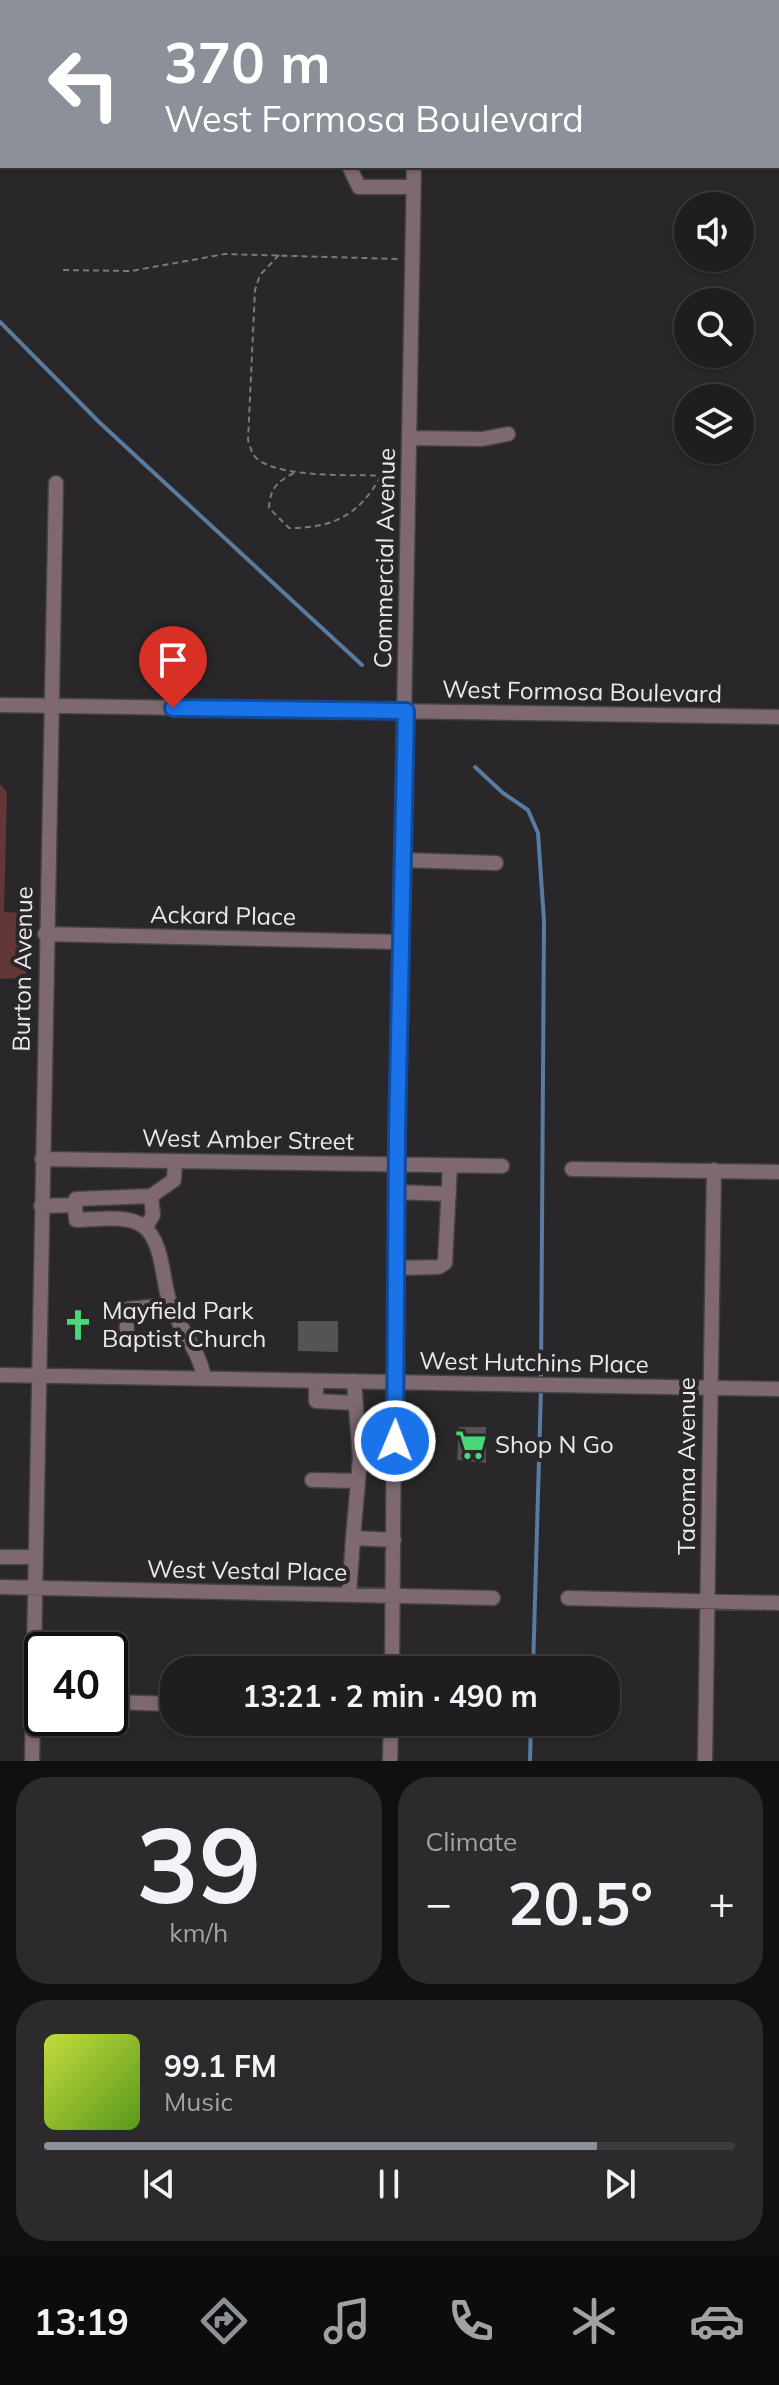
<!DOCTYPE html>
<html lang="en">
<head>
<meta charset="utf-8">
<style>
	:root { --surface:#1f1d1f; --page:#2c2a2c; --text:#f1f3f6; --muted:#a1a2a4; --line:#3c3b3d; --accent:#8c9099 }
	body { margin:0; font-family:Mulish,sans-serif; background:var(--page); color:var(--text); height:100vh; display:flex; flex-direction:column; font-size:30px; white-space:nowrap }
	* { box-sizing:border-box; margin:0 }
	p { font-size:26px; color:var(--muted) }
	.icon { flex:none; width:44px; height:44px; fill:none; stroke:currentColor; stroke-width:2; stroke-linecap:round; stroke-linejoin:round }
	.map { position:relative; height:1761px; overflow:hidden }
	.drawer { display:flex; flex-direction:column; gap:16px; padding:16px; background:#111011; flex:1 }
	.drawer>* { flex:none }
	.top-card { position:absolute; left:0px; top:0px; width:780px; height:168px; box-shadow:0 2px 6px #0004,0 0 0 2px var(--line); background:#8c9099; color:#fff; overflow:hidden }
	.buttons { position:absolute; left:674px; top:192px; display:grid; gap:16px }
	.buttons a { display:grid; place-items:center; width:80px; height:80px; border-radius:50%; background:var(--surface); box-shadow:0 2px 6px #0004,0 0 0 2px var(--line); font-size:40px }
	.speed { position:absolute; left:24px; top:1632px; display:flex; gap:16px; font-size:40px; font-weight:700; text-align:center }
	.speed>* { display:grid; place-content:center; width:104px; height:104px; border-radius:50%; background:var(--surface); box-shadow:0 2px 6px #0004,0 0 0 2px var(--line); line-height:1 }
	.speed .limit { border:4px solid #111; border-radius:12px; background:#fff; color:#111 }
	.pin { position:absolute; display:grid; place-items:center; width:68px; height:68px; color:#fff; margin:-82px -34px; border-radius:50% 50% 50% 0; rotate:-45deg; box-shadow:0 0 8px #0007 }
	.pin .icon { rotate:45deg }
	.me { position:absolute; width:88px; margin:-44px; rotate:1deg; stroke-linejoin:round; filter:drop-shadow(0 0 6px #0008) }
	.turn { display:flex; align-items:center; gap:28px; height:168px; padding:0 32px; font-size:36px }
	.turn .icon { width:104px; height:104px; stroke-width:2.5 }
	.turn b { display:block; font-size:56px; line-height:68px }
	.big { font-size:60px; font-weight:700; line-height:1.1 }
	.drawer .card { flex:1; display:flex; flex-direction:column; justify-content:center; gap:12px; min-width:0; padding:0 28px; border-radius:32px; background:var(--page) }
	.drawer .dial { align-items:center; gap:0 }
	.dial b { font-size:104px; line-height:1 }
	.song { display:flex; align-items:center; gap:24px }
	.cover { width:96px; height:96px; border-radius:12px; background:linear-gradient(135deg,hsl(70 70% 55%),hsl(90 70% 35%)) }
	.played { height:8px; border-radius:4px; background:linear-gradient(90deg,var(--accent) 80%,var(--line) 80%) }
	.keys { display:flex; justify-content:space-around; direction:ltr }
	.heat { display:flex; justify-content:space-between; align-items:center; font-size:44px; direction:ltr }
	.drawer .tiles { flex:1; display:grid; gap:16px; grid-template-columns:1fr 1fr }
	.card:last-child { grid-column:span 2 }
	.trip { position:absolute; left:160px; top:1656px; width:460px; height:80px; border-radius:32px; background:var(--surface); box-shadow:0 2px 6px #0004,0 0 0 2px var(--line); font-weight:700; line-height:80px; text-align:center }
	.tab-bar { display:flex; height:128px; justify-content:space-around; align-items:center; background:#0c0c0c; color:var(--muted) }
	.tab-bar .icon { width:56px; height:56px }
	.tab-bar .active { color:var(--accent) }
	.tab-bar b { font-size:36px; color:var(--text) }
	.map>svg:first-child { display:block }
	.green { fill:#623735 }
	.lines { fill:none; stroke-linecap:round; stroke-linejoin:round }
	.stream { stroke:#587ba0; stroke-width:4 }
	.building { fill:#545457 }
	.minor-casing { stroke:#444244; stroke-width:17 }
	.path { stroke:#7b797b; stroke-width:2; stroke-dasharray:6 4; stroke-linecap:butt }
	.minor { stroke:#7e6871; stroke-width:14 }
	.route-casing { stroke:#114b97; stroke-width:20 }
	.route { stroke:#1a73e8; stroke-width:14 }
	.labels { text-anchor:middle; stroke-width:8; stroke-linejoin:round; paint-order:stroke }
	.street-label { font-size:24px; fill:#eae9eb; stroke:#292729 }
	.poi-label { font-size:24px; fill:#eae9eb; stroke:#292729; text-anchor:start }
</style>
</head>
<body>
<div class="map">
<svg width="779" height="1761" viewBox="0 0 779 1761">
	<rect width="100%" height="100%" fill="#292729"/>
	<path class="green" d="M0,784L7,792L4,912L28,913L26,978L0,979Z"/>
	<g class="lines">
		<path class="stream" d="M0,322L99,422L362,665
			M475,767L503,793L528,810L538,833L544,921L541,1380
			M533,1670L541,1389
			M530,1761L531,1722"/>
	</g>
	<path class="building" d="M298,1321H338V1352L298,1351Z
		M459,1427H486V1463L457,1460Z"/>
	<g class="lines">
		<defs>
			<path id="minor" d="M199,2L200,0
				M417,2V0
				M0,99H2
				M778,108H779
				M349,166L359,187H413
				M409,438L482,439L508,434
				M0,705L779,717
				M402,860L496,863
				M45,934L400,942
				M42,1159L502,1166
				M572,1169L779,1172
				M396,1192L449,1194
				M75,1205L76,1199L151,1196L174,1180L175,1161
				M41,1206L75,1205L76,1220C95,1220 127,1214 143,1226C163,1241 162,1278 169,1300C178,1329 200,1349 204,1379
				M146,1227L153,1215L151,1196
				M396,1268L439,1267L445,1263L450,1165
				M171,1305L128,1309L126,1339L189,1341
				M0,1375L779,1389
				M316,1381V1401L355,1403
				M354,1381L360,1459H395
				M357,1424H396
				M360,1459L353,1538L394,1540
				M312,1480L358,1481
				M0,1557H36
				M0,1587L493,1598
				M349,1595L353,1538
				M568,1598L779,1603
				M392,1670L396,1164L414,166
				M110,1702L174,1704
				M32,1761L56,483
				M390,1761L391,1722
				M705,1761L714,1170"/>
		</defs>
		<use href="#minor" class="minor-casing"/>
		<path class="path" d="M279,255L260,275L255,290L248,440C251,449 252,456 260,461C289,479 360,474 394,476
			M63,270L131,271L225,254L398,259
			M294,473C277,482 270,488 269,508L289,528C334,528 359,515 381,476"/>
		<use href="#minor" class="minor"/>
	</g>
	<g class="lines">
		<defs>
			<path id="route" d="M173,708L406,711L397,1133L395,1441"/>
		</defs>
		<use href="#route" class="route-casing"/>
		<use href="#route" class="route"/>
	</g>
	<defs>
		<symbol id="church-bare" viewBox="-9 -9 18 18"><path d="M-1.2-6h2.4v3.5h3.3v2.4h-3.3V6h-2.4V-.1h-3.3v-2.4h3.3Z" fill="#48d779" stroke="#292729" stroke-width="2.5" paint-order="stroke"/></symbol>
		<symbol id="supermarket-bare" viewBox="-9 -9 18 18"><path d="M-6-5.5h2.5l.6 2H6L4.5 2H-2.5L-4.4-4H-6ZM-1.5 3.2a1.3 1.3 0 1 0 .1 0ZM3 3.2a1.3 1.3 0 1 0 .1 0Z" fill="#48d779" stroke="#292729" stroke-width="2.5" paint-order="stroke"/></symbol>
	</defs>
	<g fill-rule="evenodd">
		<use href="#church-bare" x="56" y="1303" width="44" height="44"/>
		<use href="#supermarket-bare" x="449" y="1423" width="44" height="44"/>
	</g>
	<g class="labels">
		<g class="street-label">
			<text transform="translate(385 558) rotate(-89)" y="8">Commercial Avenue</text>
			<text transform="translate(582 692) rotate(1)" y="8">West Formosa Boulevard</text>
			<text transform="translate(223 916) rotate(1)" y="8">Ackard Place</text>
			<text transform="translate(23 969) rotate(-89)" y="8">Burton Avenue</text>
			<text transform="translate(248 1140) rotate(1)" y="8">West Amber Street</text>
			<text transform="translate(534 1363) rotate(1)" y="8">West Hutchins Place</text>
			<text transform="translate(687 1466) rotate(-90)" y="8">Tacoma Avenue</text>
			<text transform="translate(247 1571) rotate(1)" y="8">West Vestal Place</text>
		</g>
		<g class="poi-label">
			<text x="102" y="1319">Mayfield Park<tspan x="102" dy="28">Baptist Church</tspan></text>
			<text x="495" y="1453">Shop N Go</text>
		</g>
	</g>
</svg>
<div class="buttons">
<a><svg class="icon" aria-label="sound" viewBox="0 0 24 24"><path d="M4 9h4l5-4v14l-5-4H4zM17 9q2 3 0 6"/></svg></a>
<a><svg class="icon" aria-label="search" viewBox="0 0 24 24"><circle cx="10" cy="10" r="6"/><path d="M15 15l6 6"/></svg></a>
<a><svg class="icon" aria-label="layers" viewBox="0 0 24 24"><path d="M12 4l9 5-9 5-9-5zM3 14l9 5 9-5"/></svg></a>
</div>
<div class="speed"><div class="limit">40</div></div>
<div class="pin" style="left:173px;top:708px;background:#d93025"><svg class="icon" aria-label="arrive" viewBox="0 0 24 24"><path d="M6 21V4h12l-3 4 3 4H6"/></svg></div>
<svg class="me" style="left:395px;top:1441px" viewBox="-20 -20 40 40"><circle r="17" fill="#1a73e8" stroke="#fff" stroke-width="3"/><path d="M0-11L8 9 0 5-8 9z" fill="#fff"/></svg>
<div class="trip">13:21 · 2 min · 490 m</div>
<div class="top-card">
<div class="turn"><svg class="icon" aria-label="left" viewBox="0 0 24 24"><path d="M17 20v-9H6M10 6l-5 5 5 5"/></svg><div><b>370 m</b>West Formosa Boulevard</div></div>
</div>
</div>
<section class="drawer">
<div class="tiles">
<div class="card dial"><b>39</b><p>km/h</p></div>
<div class="card"><p>Climate</p>
<div class="heat"><a>−</a><b class="big">20.5°</b><a>+</a></div>
</div>
<div class="card">
<div class="song"><i class="cover"></i><div><b>99.1 FM</b><p>Music</p></div></div>
<div class="played"></div>
<div class="keys"><svg class="icon" aria-label="previous" viewBox="0 0 24 24"><path d="M18 5L8 12l10 7zM5 5v14"/></svg><svg class="icon" aria-label="pause" viewBox="0 0 24 24"><path d="M8 5v14M16 5v14"/></svg><svg class="icon" aria-label="next" viewBox="0 0 24 24"><path d="M6 5l10 7-10 7zM19 5v14"/></svg></div>
</div>
</div>
</section>
<nav class="tab-bar">
<b>13:19</b>
<svg class="icon active" aria-label="directions" viewBox="0 0 24 24"><path d="M12 3l9 9-9 9-9-9zM9 14v-3h6M13 9l2 2-2 2"/></svg>
<svg class="icon" aria-label="music" viewBox="0 0 24 24"><path d="M9 18V5l10-2v13"/><circle cx="6" cy="18" r="3"/><circle cx="16" cy="16" r="3"/></svg>
<svg class="icon" aria-label="phone" viewBox="0 0 24 24"><path d="M5 4h4l2 5-3 2q2 4 5 5l2-3 5 2v4C11 20 4 13 5 4z"/></svg>
<svg class="icon" aria-label="climate" viewBox="0 0 24 24"><path d="M12 3v18M4 7l16 10M4 17L20 7"/></svg>
<svg class="icon" aria-label="car" viewBox="0 0 24 24"><path d="M5 17H2v-5l4-1 3-4h7l3 4 3 1v5h-3M9 17h6M6 11h13"/><circle cx="7" cy="17" r="2"/><circle cx="17" cy="17" r="2"/></svg>
</nav>
</body>
</html>
